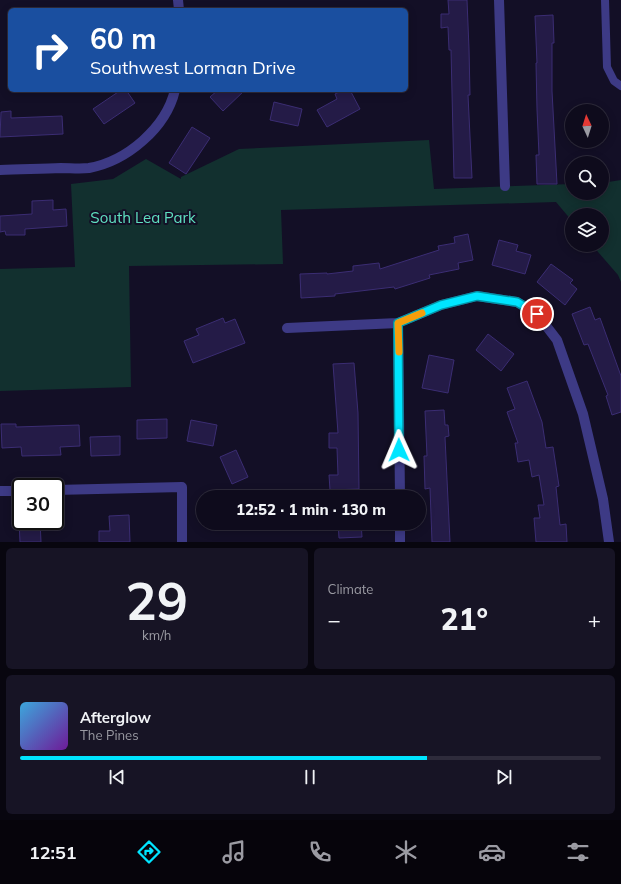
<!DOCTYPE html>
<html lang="en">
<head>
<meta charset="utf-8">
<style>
	:root { --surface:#0e0b1c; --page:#171425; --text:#f1f3f6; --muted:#9b9ba3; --line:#2e2b3b; --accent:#00e5ff }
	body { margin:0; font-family:Mulish,sans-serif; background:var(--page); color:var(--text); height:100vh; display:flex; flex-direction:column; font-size:15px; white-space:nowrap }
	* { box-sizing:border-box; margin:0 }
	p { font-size:13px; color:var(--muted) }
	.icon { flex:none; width:22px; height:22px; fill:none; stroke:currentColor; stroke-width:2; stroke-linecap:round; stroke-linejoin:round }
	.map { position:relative; height:542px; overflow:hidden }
	.details { display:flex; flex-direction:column; gap:6px; padding:6px; background:#08060f; flex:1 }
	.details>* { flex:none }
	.banner { position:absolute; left:8px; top:8px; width:400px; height:84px; border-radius:6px; box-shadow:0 2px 10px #0003,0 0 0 1px var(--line); background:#1a4fa0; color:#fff; overflow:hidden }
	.needle { width:26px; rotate:356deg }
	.controls { position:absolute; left:565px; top:104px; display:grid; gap:8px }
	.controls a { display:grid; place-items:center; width:44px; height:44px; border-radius:50%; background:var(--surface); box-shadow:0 2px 10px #0003,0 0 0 1px var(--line); font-size:20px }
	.speed { position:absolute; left:12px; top:478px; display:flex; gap:8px; font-size:20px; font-weight:700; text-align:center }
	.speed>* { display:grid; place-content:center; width:52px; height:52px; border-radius:50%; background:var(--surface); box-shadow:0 2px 10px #0003,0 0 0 1px var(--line); line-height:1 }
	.speed .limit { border:2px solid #111; border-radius:6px; background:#fff; color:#111 }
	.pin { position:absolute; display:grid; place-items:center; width:34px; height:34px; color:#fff; margin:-17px; border:2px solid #fff; border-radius:50%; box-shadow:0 1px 4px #0007 }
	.me { position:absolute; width:44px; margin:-22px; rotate:359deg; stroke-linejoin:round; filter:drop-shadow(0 0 3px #0008) }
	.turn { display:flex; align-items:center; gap:14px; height:84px; padding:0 16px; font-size:18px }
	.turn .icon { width:52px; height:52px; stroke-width:2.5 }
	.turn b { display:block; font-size:28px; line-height:34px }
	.big { font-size:30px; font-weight:800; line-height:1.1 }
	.details .widget { flex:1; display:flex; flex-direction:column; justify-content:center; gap:6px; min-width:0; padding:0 14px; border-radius:6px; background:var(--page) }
	.details .dial { align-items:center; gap:0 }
	.dial b { font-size:52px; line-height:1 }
	.song { display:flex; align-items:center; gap:12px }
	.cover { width:48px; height:48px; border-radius:6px; background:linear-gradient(135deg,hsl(200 70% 55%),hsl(280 70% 35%)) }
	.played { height:4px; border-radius:2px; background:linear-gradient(90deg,var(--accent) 70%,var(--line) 70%) }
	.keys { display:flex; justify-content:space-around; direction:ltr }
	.heat { display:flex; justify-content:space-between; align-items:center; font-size:22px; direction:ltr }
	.details .tiles { flex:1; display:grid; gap:6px; grid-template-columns:1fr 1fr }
	.widget:last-child { grid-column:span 2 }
	.trip { position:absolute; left:196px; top:490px; width:230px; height:40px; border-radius:20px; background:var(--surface); box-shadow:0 2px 10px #0003,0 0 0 1px var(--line); font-weight:800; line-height:40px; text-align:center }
	.menu { display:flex; height:64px; justify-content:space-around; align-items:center; background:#06040b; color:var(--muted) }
	.menu .icon { width:28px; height:28px }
	.menu .active { color:var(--accent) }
	.menu b { font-size:18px; color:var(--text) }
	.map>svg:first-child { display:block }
	.green { fill:#12302f }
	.building { fill:#241b47; stroke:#3b2d73 }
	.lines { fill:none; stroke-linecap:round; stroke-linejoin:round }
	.lane { stroke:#3d3a85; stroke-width:8 }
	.street { stroke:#3d3a85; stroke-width:10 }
	.route-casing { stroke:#0095a6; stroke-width:10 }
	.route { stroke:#00e5ff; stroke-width:7 }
	.slow { stroke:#f59e0b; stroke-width:7 }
	.labels { text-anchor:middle; stroke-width:4; stroke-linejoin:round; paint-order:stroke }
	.park-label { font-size:15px; fill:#5fe0c0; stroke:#130f26 }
</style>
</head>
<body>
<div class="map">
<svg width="621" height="542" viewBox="0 0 621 542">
	<rect width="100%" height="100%" fill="#130f26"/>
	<path class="green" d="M429,140L434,189L572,184V193H602V183L621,180V282L618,275L592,245H602V215H572V221L556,202L281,210L283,264L129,266L131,387L0,391V269L75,267L71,184L113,179L146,159L181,179V177L239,149Z"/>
	<path class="building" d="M448,0H467L469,49L470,95H468L472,178H454L451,50H449L448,27L441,28V14H449Z
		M553,15L554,43H552V91L557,184H537L536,155H539L537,109L536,63H537L535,16Z
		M121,90H126L135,103L104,124L93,109Z
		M218,90H245L223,111L210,97Z
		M343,90H350L360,109L327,127L317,110L337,99L335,94Z
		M274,102L302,109L298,126L270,120Z
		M11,111V118L62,116L63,134L0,137L1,112Z
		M192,127L210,138L186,174L169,163Z
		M53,200V210L66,209L67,226L25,229V235H6L5,231L0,232V216L32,214V201Z
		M468,234L473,260L458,263L459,269L429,275L430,278L395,289L394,287L335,294V296L301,298L300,274L327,273V274L353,271V266L379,263L380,269L439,250L438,246L455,243L454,237Z
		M499,240L518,245L516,251L531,255L525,274L492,265Z
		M551,264L573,280L570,283L577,289L565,305L537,282Z
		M590,307L595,320L600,318L621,376V412L612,415L606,396L608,395L588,344L584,345L572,314Z
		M223,318L225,323L235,319L245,343L193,363L184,341L199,335L196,329Z
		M488,334L514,354L501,371L476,350Z
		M429,355L454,360L448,393L422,388Z
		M354,363L358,413L359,489L330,490L329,475H338L337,448H329V433H338L333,364Z
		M527,381L542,422L546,448L553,447L559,486L556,487L560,525L566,524L567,542H536L534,518H540L538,505H544L539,475L532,477L529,460L518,462L515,443H518L507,412L515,409L507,388Z
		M444,410L445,425H448L449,436L445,437L450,542H432L430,488L425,489L424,456H427L425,411Z
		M167,419V438L137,439V420Z
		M191,420L217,425L213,446L187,441Z
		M1,424H16V427L79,425L80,446L60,447L61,455L22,456L21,447L2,448Z
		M120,436V455L91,456L90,437Z
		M236,450L248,477L232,484L220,457Z
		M129,515L130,542H99V531H110L109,516Z
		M19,521H40L41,542H20Z
		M338,523H361L362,537L339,538Z"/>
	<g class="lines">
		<path class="lane" d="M605,0L607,67L614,81L621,86"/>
		<path class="street" d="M178,0L179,10
			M499,0L505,186
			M0,170C20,169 41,169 61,168C70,168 80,169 89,168C127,161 166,128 175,90
			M398,323L400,497
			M287,328L398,323L441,305L477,296L517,302L537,314L557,340L583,414L603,499L609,542
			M55,490L182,487V542
			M0,491H21
			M400,523V542"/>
	</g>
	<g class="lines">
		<defs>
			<path id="route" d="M399,450L398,323L441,305L477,296L517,302L537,314"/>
		</defs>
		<use href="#route" class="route-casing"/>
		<use href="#route" class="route"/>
		<path class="slow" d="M399,352L398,323L422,313"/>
	</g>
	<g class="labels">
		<g class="park-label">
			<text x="143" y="223">South Lea Park</text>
		</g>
	</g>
</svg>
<div class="controls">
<a><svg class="needle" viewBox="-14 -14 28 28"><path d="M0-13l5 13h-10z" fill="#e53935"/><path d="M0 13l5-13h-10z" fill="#9b9ba3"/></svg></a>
<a><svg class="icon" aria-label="search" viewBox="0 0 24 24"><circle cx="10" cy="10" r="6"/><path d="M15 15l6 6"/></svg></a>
<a><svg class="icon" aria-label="layers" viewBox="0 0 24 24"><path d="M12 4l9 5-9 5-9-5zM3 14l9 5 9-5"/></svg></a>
</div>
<div class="speed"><div class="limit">30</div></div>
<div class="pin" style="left:537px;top:314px;background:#d93025"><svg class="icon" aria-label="arrive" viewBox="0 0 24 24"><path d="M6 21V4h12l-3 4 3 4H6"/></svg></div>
<svg class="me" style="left:399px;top:450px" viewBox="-20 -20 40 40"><path d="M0-17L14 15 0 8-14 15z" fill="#00e5ff" stroke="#fff" stroke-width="4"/></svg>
<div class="trip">12:52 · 1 min · 130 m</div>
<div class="banner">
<div class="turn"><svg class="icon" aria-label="right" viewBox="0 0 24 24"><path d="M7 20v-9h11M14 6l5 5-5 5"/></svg><div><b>60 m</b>Southwest Lorman Drive</div></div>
</div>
</div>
<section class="details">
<div class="tiles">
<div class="widget dial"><b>29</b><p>km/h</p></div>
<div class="widget"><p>Climate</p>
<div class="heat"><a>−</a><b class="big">21°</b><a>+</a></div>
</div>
<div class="widget">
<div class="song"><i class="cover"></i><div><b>Afterglow</b><p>The Pines</p></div></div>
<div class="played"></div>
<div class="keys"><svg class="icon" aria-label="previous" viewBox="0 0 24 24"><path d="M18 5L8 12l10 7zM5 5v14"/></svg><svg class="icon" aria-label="pause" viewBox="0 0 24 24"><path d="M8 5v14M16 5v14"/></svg><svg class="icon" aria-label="next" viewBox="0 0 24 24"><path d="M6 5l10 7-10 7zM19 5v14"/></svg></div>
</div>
</div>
</section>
<nav class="menu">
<b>12:51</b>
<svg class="icon active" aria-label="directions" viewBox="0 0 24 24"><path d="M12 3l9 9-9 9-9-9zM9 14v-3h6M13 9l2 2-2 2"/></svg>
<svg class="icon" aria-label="music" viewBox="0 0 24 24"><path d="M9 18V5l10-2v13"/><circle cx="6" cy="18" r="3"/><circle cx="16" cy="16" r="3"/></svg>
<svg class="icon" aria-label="phone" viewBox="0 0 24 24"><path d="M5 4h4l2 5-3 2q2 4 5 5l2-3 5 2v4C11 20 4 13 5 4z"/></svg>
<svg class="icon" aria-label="climate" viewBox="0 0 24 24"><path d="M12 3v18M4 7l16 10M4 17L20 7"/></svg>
<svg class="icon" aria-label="car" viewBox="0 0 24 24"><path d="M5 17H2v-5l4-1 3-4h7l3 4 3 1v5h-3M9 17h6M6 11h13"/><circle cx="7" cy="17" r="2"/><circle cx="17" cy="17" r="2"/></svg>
<svg class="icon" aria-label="filters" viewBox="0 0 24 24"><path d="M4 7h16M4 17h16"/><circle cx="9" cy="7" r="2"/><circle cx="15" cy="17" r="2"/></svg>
</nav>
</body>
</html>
